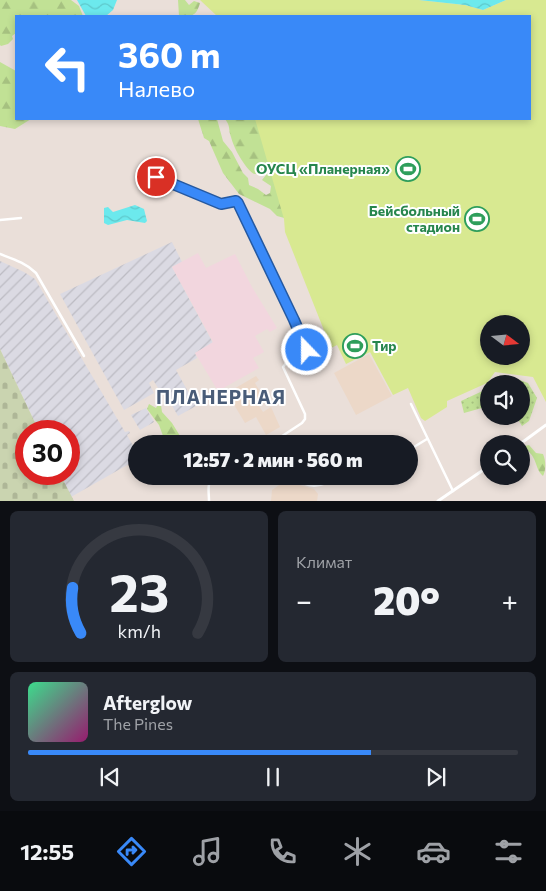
<!DOCTYPE html>
<html lang="ru">
<head>
<meta charset="utf-8">
<style>
	:root { --surface:#171b24; --page:#242831; --text:#f1f3f6; --muted:#9ea1a6; --line:#363941; --accent:#3989f8 }
	body { margin:0; font-family:Commissioner,sans-serif; background:var(--page); color:var(--text); height:100vh; display:flex; flex-direction:column; font-size:19px; white-space:nowrap }
	* { box-sizing:border-box; margin:0 }
	p { font-size:16px; color:var(--muted) }
	.icon { flex:none; width:28px; height:28px; fill:none; stroke:currentColor; stroke-width:2; stroke-linecap:round; stroke-linejoin:round }
	.map { position:relative; height:501px; overflow:hidden }
	.sheet { display:flex; flex-direction:column; gap:10px; padding:10px; background:#0d0f14; flex:1 }
	.sheet>* { flex:none }
	.hud { position:absolute; left:15px; top:15px; width:516px; height:105px; border-radius:0px; box-shadow:0 2px 8px #0003; background:#3989f8; color:#fff; overflow:hidden }
	.needle { width:32px; rotate:106deg }
	.controls { position:absolute; left:480px; top:315px; display:grid; gap:10px }
	.controls a { display:grid; place-items:center; width:50px; height:50px; border-radius:50%; background:var(--surface); box-shadow:0 2px 8px #0003; font-size:25px }
	.speed { position:absolute; left:15px; top:420px; display:flex; gap:10px; font-size:25px; font-weight:700; text-align:center }
	.speed>* { display:grid; place-content:center; width:65px; height:65px; border-radius:50%; background:var(--surface); box-shadow:0 2px 8px #0003; line-height:1 }
	.speed .limit { border:8px solid #d22; background:#fff; color:#111 }
	.pin { position:absolute; display:grid; place-items:center; width:42px; height:42px; color:#fff; margin:-21px; border:2px solid #fff; border-radius:50%; box-shadow:0 1px 5px #0007 }
	.me { position:absolute; width:55px; margin:-28px; rotate:338deg; stroke-linejoin:round; filter:drop-shadow(0 0 4px #0008) }
	.turn { display:flex; align-items:center; gap:18px; height:105px; padding:0 20px; font-size:22px }
	.turn .icon { width:65px; height:65px; stroke-width:2.5 }
	.turn b { display:block; font-size:35px; line-height:42px }
	.big { font-size:38px; font-weight:800; line-height:1.1 }
	.sheet .widget { flex:1; display:flex; flex-direction:column; justify-content:center; gap:8px; min-width:0; padding:0 18px; border-radius:8px; background:var(--page) }
	.sheet .dial { align-items:center; gap:0 }
	.dial svg { height:130px; overflow:visible; fill:none; stroke:var(--line); stroke-width:7; stroke-linecap:round; text-anchor:middle }
	.dial text { fill:var(--text); stroke:none }
	.song { display:flex; align-items:center; gap:15px }
	.cover { width:60px; height:60px; border-radius:8px; background:linear-gradient(135deg,hsl(150 70% 55%),hsl(320 70% 35%)) }
	.played { height:5px; border-radius:2px; background:linear-gradient(90deg,var(--accent) 70%,var(--line) 70%) }
	.keys { display:flex; justify-content:space-around; direction:ltr }
	.heat { display:flex; justify-content:space-between; align-items:center; font-size:28px; direction:ltr }
	.sheet .tiles { flex:1; display:grid; gap:10px; grid-template-columns:1fr 1fr }
	.widget:last-child { grid-column:span 2 }
	.trip { position:absolute; left:128px; top:435px; width:290px; height:50px; border-radius:25px; background:var(--surface); box-shadow:0 2px 8px #0003; font-weight:800; line-height:50px; text-align:center }
	.dock { display:flex; height:80px; justify-content:space-around; align-items:center; background:#090b0e; color:var(--muted) }
	.dock .icon { width:35px; height:35px }
	.dock .current { color:var(--accent) }
	.dock b { font-size:22px; color:var(--text) }
	.map>svg:first-child { display:block }
	.industrial { fill:url(#industrial-furrows) }
	.education { fill:#ecd8c8 }
	.medical { fill:#f2d6de }
	.green { fill:url(#green-dots) }
	.forest { fill:url(#forest-firs) }
	.cemetery { fill:url(#cemetery-stones) }
	.pitch { fill:#d8e991; fill-rule:evenodd }
	.water { fill:url(#water-waves) }
	.lines { fill:none; stroke-linecap:round; stroke-linejoin:round }
	.minor { stroke:#fff; stroke-width:2.5 }
	.secondary { stroke:#fff; stroke-width:3 }
	.route-casing { stroke:#2559a1; stroke-width:12 }
	.route { stroke:#3989f8; stroke-width:9 }
	.labels { text-anchor:middle; stroke-width:4; stroke-linejoin:round; paint-order:stroke }
	.leisure-label { font-size:14px; font-weight:bold; fill:#27864d; stroke:#fff; text-anchor:end }
	.district-label { font-size:19px; font-weight:bold; letter-spacing:1px; fill:#495c78; stroke:#fff }
</style>
</head>
<body>
<div class="map">
<svg width="546" height="501" viewBox="0 0 546 501">
	<defs>
		<pattern id="industrial-furrows" width="10" height="10" patternUnits="userSpaceOnUse" patternTransform="scale(1.25)"><rect width="10" height="10" fill="#dbdae3"/><path d="M-1 1l2-2M0 10L10 0M9 11l2-2" fill="none" stroke="#bcbbc3"/></pattern>
		<pattern id="green-dots" width="8" height="8" patternUnits="userSpaceOnUse" patternTransform="scale(1.25)"><rect width="8" height="8" fill="#c1e195"/><path d="M2 2h.1M6 6h.1" fill="none" stroke="#a6c180" stroke-width="1.8" stroke-linecap="round"/></pattern>
		<pattern id="forest-firs" width="22" height="20" patternUnits="userSpaceOnUse" patternTransform="scale(1.25)"><rect width="22" height="20" fill="#c1e195"/><path d="M5 1l3.5 6h-7zM16 11l3.5 6h-7z" fill="#a6c180"/></pattern>
		<pattern id="cemetery-stones" width="16" height="16" patternUnits="userSpaceOnUse" patternTransform="scale(1.25)"><rect width="16" height="16" fill="#cad4b0"/><path d="M2 7V4a2 2 0 0 1 4 0v3zM10 15v-3a2 2 0 0 1 4 0v3z" fill="#aeb697"/></pattern>
		<pattern id="water-waves" width="16" height="10" patternUnits="userSpaceOnUse" patternTransform="scale(1.25)"><rect width="16" height="10" fill="#6ce9ed"/><path d="M0 5q4-4 8 0t8 0" fill="none" stroke="#5ec8cb"/></pattern>
	</defs>
	<rect width="100%" height="100%" fill="#eadfd9"/>
	<path class="industrial" d="M172,242L182,262L172,267L213,343L195,353L197,358L176,370L196,406L178,416L163,390L160,391L153,380L149,383L154,393L124,410L60,294Z
		M0,261L24,272L35,279L125,432L129,431L130,433L127,435L136,451V460L71,497L60,474H69V431H39L0,349Z
		M146,408L154,422L140,430L131,415Z"/>
	<path class="education" d="M369,354L392,396L356,415L334,373Z
		M256,376L259,380L255,383L264,398L257,403L263,412L271,407L280,427L266,435L256,417L245,423L227,393Z
		M285,481L314,489L318,494L317,501H271L272,490Z"/>
	<path class="medical" d="M198,253L206,268L235,254L252,287L277,328L270,332L267,329L255,336L264,352L253,358L259,368L218,391L195,353L213,342L172,267Z"/>
	<path class="green" d="M497,376L512,377L528,383L537,398L529,421L522,426L516,416H521V384H492Z
		M489,388V406L464,413L461,401Z"/>
	<path class="forest" d="M0,0H71L79,6L83,16H16V33L12,36L13,39L8,44L1,46L0,45Z
		M178,0H185L189,5L194,1L200,3C196,17 192,16 179,16Z
		M0,62L16,71V119H31L15,129L0,126Z
		M198,119H217L223,141L232,152L243,173L248,178L249,185L258,189L266,195L270,193L271,186L262,180L266,175L265,173L254,174C245,168 234,149 231,137C228,129 231,127 225,119H266L288,219L277,216L270,209L239,194L223,173L209,141L204,138Z
		M159,403L161,405L162,412L172,423L185,444H166L159,425L147,409L149,404L156,408Z
		M529,445L536,453L543,454C546,461 546,470 543,476C537,471 537,464 533,457C531,453 527,451 525,446Z"/>
	<path class="cemetery" d="M0,349L39,431H26V474H60L74,501H0Z"/>
	<path class="pitch" d="M200,0H419L465,5L483,10L506,0H546V402L533,377L495,372L487,383L447,401V407L425,421L421,418L408,388L393,395L370,352L346,364L337,345L331,348L285,232L284,219L255,119H530V16H217ZM489,324H521V356H489Z"/>
	<path class="water" d="M77,0H117L113,10L106,16H86Z
		M419,0H506L483,10L465,5Z
		M135,205L144,209L147,221L145,223L127,220L108,225L104,223V208L108,207L113,212Z"/>
	<g class="lines">
		<path class="minor" d="M139,172L156,177L221,204L236,201L238,203L306,347
			M0,220L21,218
			M0,254C13,259 26,263 36,273L84,356
			M411,404L453,491
			M270,444L302,423L305,419V414L283,367C288,359 297,357 305,353L307,349L302,345L298,346L294,357
			M409,450L427,439
			M288,476C312,490 317,488 341,476
			M209,501C209,491 206,482 215,476"/>
		<path class="secondary" d="M520,444L546,425
			M438,501L489,466"/>
	</g>
	<g class="lines">
		<defs>
			<path id="route" d="M156,177L221,204L236,201L238,203L294,320L307,350"/>
		</defs>
		<use href="#route" class="route-casing"/>
		<use href="#route" class="route"/>
	</g>
	<defs>
		<symbol id="stadium-ring" viewBox="-11 -11 22 22"><circle r="9.5" fill="#fff" stroke="#2e9e5b" stroke-width="1.5"/><path d="M0-5a6.5 5 0 1 0 0 10a6.5 5 0 1 0 0-10ZM-3.5-1.8h7v3.6h-7Z" fill="#2e9e5b"/></symbol>
	</defs>
	<g fill-rule="evenodd">
		<use href="#stadium-ring" x="394" y="155" width="28" height="28"/>
		<use href="#stadium-ring" x="463" y="205" width="28" height="28"/>
		<use href="#stadium-ring" x="341" y="332" width="28" height="28"/>
	</g>
	<g class="labels">
		<g class="leisure-label">
			<text x="390" y="174">ОУСЦ «Планерная»</text>
			<text x="460" y="216">Бейсбольный<tspan x="460" dy="16">стадион</tspan></text>
			<text x="372" y="351" text-anchor="start">Тир</text>
		</g>
		<g class="district-label">
			<text x="221" y="404">ПЛАНЕРНАЯ</text>
		</g>
	</g>
</svg>
<div class="controls">
<a><svg class="needle" viewBox="-14 -14 28 28"><path d="M0-13l5 13h-10z" fill="#e53935"/><path d="M0 13l5-13h-10z" fill="#9ea1a6"/></svg></a>
<a><svg class="icon" aria-label="sound" viewBox="0 0 24 24"><path d="M4 9h4l5-4v14l-5-4H4zM17 9q2 3 0 6"/></svg></a>
<a><svg class="icon" aria-label="search" viewBox="0 0 24 24"><circle cx="10" cy="10" r="6"/><path d="M15 15l6 6"/></svg></a>
</div>
<div class="speed"><div class="limit">30</div></div>
<div class="pin" style="left:156px;top:177px;background:#d93025"><svg class="icon" aria-label="arrive" viewBox="0 0 24 24"><path d="M6 21V4h12l-3 4 3 4H6"/></svg></div>
<svg class="me" style="left:307px;top:350px" viewBox="-20 -20 40 40"><circle r="17" fill="#3989f8" stroke="#fff" stroke-width="3"/><path d="M0-11L8 9 0 5-8 9z" fill="#fff"/></svg>
<div class="trip">12:57 · 2 мин · 560 m</div>
<div class="hud">
<div class="turn"><svg class="icon" aria-label="left" viewBox="0 0 24 24"><path d="M17 20v-9H6M10 6l-5 5 5 5"/></svg><div><b>360 m</b>Налево</div></div>
</div>
</div>
<section class="sheet">
<div class="tiles">
<div class="widget dial"><svg viewBox="0 0 100 80">
<path d="M14 69A42 42 0 1 1 86 69"/>
<path d="M14 69A42 42 0 0 1 9 41" stroke="#3989f8"/>
<text x="50" y="56" font-size="32" font-weight="700">23</text>
<text x="50" y="72" font-size="11">km/h</text>
</svg></div>
<div class="widget"><p>Климат</p>
<div class="heat"><a>−</a><b class="big">20°</b><a>+</a></div>
</div>
<div class="widget">
<div class="song"><i class="cover"></i><div><b>Afterglow</b><p>The Pines</p></div></div>
<div class="played"></div>
<div class="keys"><svg class="icon" aria-label="previous" viewBox="0 0 24 24"><path d="M18 5L8 12l10 7zM5 5v14"/></svg><svg class="icon" aria-label="pause" viewBox="0 0 24 24"><path d="M8 5v14M16 5v14"/></svg><svg class="icon" aria-label="next" viewBox="0 0 24 24"><path d="M6 5l10 7-10 7zM19 5v14"/></svg></div>
</div>
</div>
</section>
<nav class="dock">
<b>12:55</b>
<svg class="icon current" aria-label="directions" viewBox="0 0 24 24"><path d="M12 3l9 9-9 9-9-9zM9 14v-3h6M13 9l2 2-2 2"/></svg>
<svg class="icon" aria-label="music" viewBox="0 0 24 24"><path d="M9 18V5l10-2v13"/><circle cx="6" cy="18" r="3"/><circle cx="16" cy="16" r="3"/></svg>
<svg class="icon" aria-label="phone" viewBox="0 0 24 24"><path d="M5 4h4l2 5-3 2q2 4 5 5l2-3 5 2v4C11 20 4 13 5 4z"/></svg>
<svg class="icon" aria-label="climate" viewBox="0 0 24 24"><path d="M12 3v18M4 7l16 10M4 17L20 7"/></svg>
<svg class="icon" aria-label="car" viewBox="0 0 24 24"><path d="M5 17H2v-5l4-1 3-4h7l3 4 3 1v5h-3M9 17h6M6 11h13"/><circle cx="7" cy="17" r="2"/><circle cx="17" cy="17" r="2"/></svg>
<svg class="icon" aria-label="filters" viewBox="0 0 24 24"><path d="M4 7h16M4 17h16"/><circle cx="9" cy="7" r="2"/><circle cx="15" cy="17" r="2"/></svg>
</nav>
</body>
</html>
